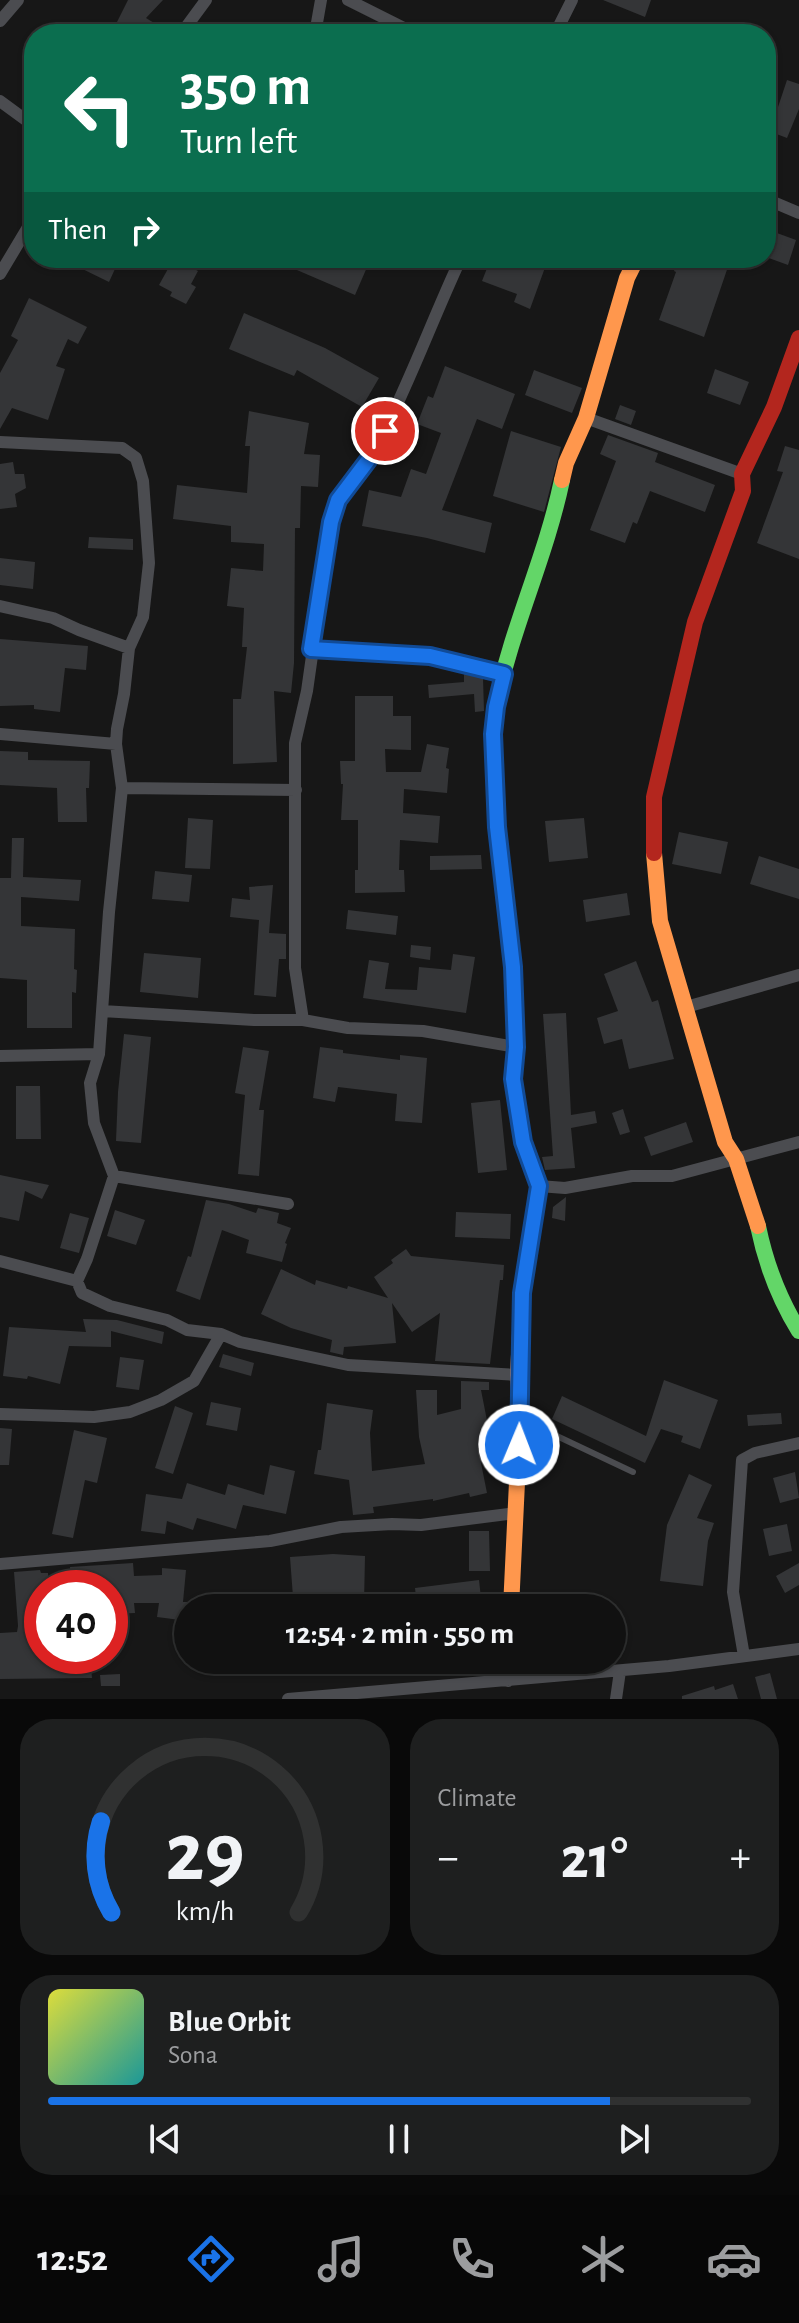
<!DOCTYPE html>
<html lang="en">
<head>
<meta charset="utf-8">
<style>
	:root { --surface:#111; --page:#1e1f1f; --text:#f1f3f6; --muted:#9c9d9f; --line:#303131; --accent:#1a73e8 }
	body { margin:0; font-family:"Alegreya Sans",sans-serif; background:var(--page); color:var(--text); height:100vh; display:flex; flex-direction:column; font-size:30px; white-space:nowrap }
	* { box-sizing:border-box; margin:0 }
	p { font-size:26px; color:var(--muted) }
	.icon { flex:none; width:44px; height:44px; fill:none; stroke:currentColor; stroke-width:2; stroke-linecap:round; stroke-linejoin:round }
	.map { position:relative; height:1699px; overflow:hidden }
	.panel { display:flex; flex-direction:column; gap:20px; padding:20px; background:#090909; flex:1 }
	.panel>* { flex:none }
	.top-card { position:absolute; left:24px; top:24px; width:752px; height:244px; border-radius:32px; box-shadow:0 2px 6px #0004,0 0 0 2px var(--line); background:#0b6e4f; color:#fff; overflow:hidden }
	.speed { position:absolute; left:24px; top:1570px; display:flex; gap:16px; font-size:40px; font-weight:700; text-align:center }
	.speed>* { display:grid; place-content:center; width:104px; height:104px; border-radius:50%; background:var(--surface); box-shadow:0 2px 6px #0004,0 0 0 2px var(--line); line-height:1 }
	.speed .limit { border:12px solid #d22; background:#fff; color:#111 }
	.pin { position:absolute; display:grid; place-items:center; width:68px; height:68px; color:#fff; margin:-34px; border:4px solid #fff; border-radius:50%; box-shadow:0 2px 8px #0007 }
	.me { position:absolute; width:88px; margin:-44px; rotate:1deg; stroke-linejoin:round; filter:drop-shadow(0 0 6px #0008) }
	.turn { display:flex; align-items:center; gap:28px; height:168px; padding:0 24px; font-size:36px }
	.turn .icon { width:104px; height:104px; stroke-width:2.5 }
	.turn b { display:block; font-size:56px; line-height:68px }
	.then { display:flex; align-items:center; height:76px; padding:0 24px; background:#0003; gap:16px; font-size:30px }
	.big { font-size:60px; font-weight:600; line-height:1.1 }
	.panel .card { flex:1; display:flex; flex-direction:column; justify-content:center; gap:12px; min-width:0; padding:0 28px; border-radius:32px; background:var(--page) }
	.panel .dial { align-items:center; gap:0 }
	.dial svg { height:208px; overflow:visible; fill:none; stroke:var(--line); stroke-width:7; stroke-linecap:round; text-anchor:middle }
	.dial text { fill:var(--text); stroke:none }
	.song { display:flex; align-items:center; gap:24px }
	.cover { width:96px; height:96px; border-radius:12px; background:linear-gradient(135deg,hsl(60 70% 55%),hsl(180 70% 35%)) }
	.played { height:8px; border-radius:4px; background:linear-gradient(90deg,var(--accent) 80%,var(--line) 80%) }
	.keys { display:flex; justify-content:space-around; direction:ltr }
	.heat { display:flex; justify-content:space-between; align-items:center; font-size:44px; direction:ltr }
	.panel .tiles { flex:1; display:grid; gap:20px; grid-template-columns:1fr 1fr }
	.card:last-child { grid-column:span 2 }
	.trip { position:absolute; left:174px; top:1594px; width:452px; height:80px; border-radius:40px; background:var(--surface); box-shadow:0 2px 6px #0004,0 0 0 2px var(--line); font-weight:600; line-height:80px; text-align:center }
	.tab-bar { display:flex; height:128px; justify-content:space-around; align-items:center; background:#070707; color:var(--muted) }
	.tab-bar .icon { width:56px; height:56px }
	.tab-bar .current { color:var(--accent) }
	.tab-bar b { font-size:36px; color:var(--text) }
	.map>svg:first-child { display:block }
	.building { fill:#343537 }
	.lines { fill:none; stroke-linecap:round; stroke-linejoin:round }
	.lane { stroke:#4b4c50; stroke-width:6 }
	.street { stroke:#4b4c50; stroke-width:12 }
	.fast { stroke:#63d668; stroke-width:16 }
	.slow { stroke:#ff974d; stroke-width:16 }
	.jam { stroke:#b3261e; stroke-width:16 }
	.route-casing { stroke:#114b97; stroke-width:20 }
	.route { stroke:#1a73e8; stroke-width:14 }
</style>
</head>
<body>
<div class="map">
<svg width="799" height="1699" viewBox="0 0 799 1699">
	<rect width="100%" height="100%" fill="#171717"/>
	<path class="building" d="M128,0H163L146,18L172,34H121L113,30Z
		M603,0H651L645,17Z
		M787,80L799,84V109L787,138L766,130V113L775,116Z
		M766,229L796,240L788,265L766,257Z
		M60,258H120L109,282Z
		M174,258L198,271L191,284L196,287L186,304L170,296L172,292L159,285Z
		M269,258H371L355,295Z
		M491,258H536L547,262L530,309L514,302L517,294L482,281Z
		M678,258H731L704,337L659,320L676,272L674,271Z
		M29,298L87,327L78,344L68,339L56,366L65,369L48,420L12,408L0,429V373L18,340L11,336Z
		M244,313L325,348L379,378L362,407L297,370L294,376L229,349Z
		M445,366L515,394L502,429L477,419L442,510L492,523L485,553L427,538L362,526L369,490L401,497L411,469L426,474L441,433L417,424L428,396L433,398Z
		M715,369L749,382L740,405L707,393Z
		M534,370L582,388L572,413L525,395Z
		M620,405L636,411L631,425L615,419Z
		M249,411L309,423L304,454L320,455L318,487L301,486L300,528H295L294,663L291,693L274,691L277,762L233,764V699H241L247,647H242L244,608L227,606L231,568L263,571L264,544L231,542V526L173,519L177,485L247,493L250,446H245Z
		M511,431L561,447L544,512L493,496Z
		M608,435L658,453L655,462L715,485L705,512L650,491L637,524L633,522L625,543L590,530L616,461L600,454Z
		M785,446L799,450V559L757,543L783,472L777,471Z
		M13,462L15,474H24L26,488L15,494L17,507L0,509V464Z
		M89,537L133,539V550L88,548Z
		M0,558L35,562L33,589L0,585Z
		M0,639L88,646L86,670L65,668L60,712L34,709V705L0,706Z
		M464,674L483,678L484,711L475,712L474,694L429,698L428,685L464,682Z
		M355,696H393V716H411V750L385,749L386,772H421L427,744L449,748L446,768L449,769L447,793L404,789L403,813L440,816L438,843L400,840L399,870H404L405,892L355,893V870H358V820H341L343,784H341L340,761H355Z
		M0,751L28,752V760L90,761L89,788H86L87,822H58L57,788L0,785Z
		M188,818L213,820L210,869L185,868Z
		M584,818L588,858L549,862L545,821Z
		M679,832L728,842L721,874L672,864Z
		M12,838H24L23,877L81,880L79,901L21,897V926L75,929L74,969L77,970L76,993L72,992V1028H27V980L0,978V878H11Z
		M481,855L482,869L430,870V856Z
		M759,856L799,869V899L750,884Z
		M155,871L192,875L189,902L152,899Z
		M273,885L269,933L286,934V959H279L276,997L254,995L259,920L230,917L232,898L250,900L249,887Z
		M627,893L630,915L586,922L583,900Z
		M348,910L398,916L396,935L346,929Z
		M411,945L431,947L430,960L410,957Z
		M144,953L201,958L198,998L140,992Z
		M453,954L475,957L466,1013L363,998L369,960L389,963L385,989L417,990L419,967L451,970Z
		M636,961L652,1002L658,1000L674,1059L629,1069L622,1039L604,1044L597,1018L618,1011L604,974Z
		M566,1013L571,1115L595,1111L597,1123L571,1128L575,1168L545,1170L542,1157L553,1156L543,1014Z
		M124,1034L151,1037L141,1143L116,1141L118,1092Z
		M243,1047L269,1051L259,1110H264L259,1176L238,1174L245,1095L235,1093Z
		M320,1047L343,1050V1053L400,1060V1055L427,1058L422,1123L395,1121L397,1094L338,1087L335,1102L313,1098Z
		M16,1086H40L41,1139H16Z
		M500,1100L507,1170L478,1173L471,1103Z
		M623,1109L630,1132L620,1135L612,1113Z
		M686,1122L693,1142L651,1156L644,1137Z
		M0,1175L49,1185L42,1199L25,1191L19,1221L0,1217Z
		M566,1197L565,1221L552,1218L553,1207Z
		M206,1200L229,1204L256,1213L258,1208L279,1213L277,1223L291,1228L285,1243L287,1244L282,1262L246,1253L249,1240L222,1230L200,1300L176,1291L188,1256L191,1257Z
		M115,1210L145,1220L136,1245L107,1236Z
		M456,1212L511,1214L510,1239L455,1237Z
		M70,1213L89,1218L79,1253L60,1248Z
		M406,1249L411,1256L504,1265L503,1280H500L490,1364L435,1361L440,1313L412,1332L392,1303L396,1343L344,1347L343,1355L330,1352L332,1340L291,1328L261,1314L281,1269L315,1285L316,1280L347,1289L348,1286L388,1298L374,1277L393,1263L391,1260Z
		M83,1319L117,1320L164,1332L162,1344L111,1331V1347L69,1346L60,1384L28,1376L27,1379L3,1376L9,1327L86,1332Z
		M223,1354L254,1363L251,1376L219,1367Z
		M120,1357L144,1360L139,1390L116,1387Z
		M664,1380L718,1400L700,1449L681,1442L683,1436L661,1429L645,1463L552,1419L562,1396L646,1436Z
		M461,1381L489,1382V1390H481L492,1446L478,1448L487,1493L470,1497L469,1493L433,1501V1499L373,1507L374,1513L353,1515L349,1480L314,1474L318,1450H321L327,1403L373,1410L370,1433L372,1471L425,1464L419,1437L416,1390H437V1415L461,1409Z
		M211,1402L241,1408L237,1431L206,1425Z
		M175,1406L193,1413L173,1474L155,1468Z
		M781,1413L782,1424L748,1426L747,1415Z
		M0,1428L12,1429L9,1465H0Z
		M74,1430L107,1438L97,1483L85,1480L73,1538L52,1534Z
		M270,1465L295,1471L286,1514L243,1505L236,1529L197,1518L193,1530L167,1521L165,1534L141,1531L146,1494L182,1499L187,1483L225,1495L228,1484L264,1495Z
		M795,1472L799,1498L780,1503L773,1478Z
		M689,1474L712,1485L697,1518L714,1523L708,1541L703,1586L660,1581L667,1525Z
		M787,1524L792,1551L769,1556L763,1529Z
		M469,1531H489L490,1571H469Z
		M333,1554L365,1556L364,1603H339V1595L293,1597L290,1557Z
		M133,1563L134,1576L162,1575V1568L186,1570L183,1602H188V1621L157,1617L159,1603H134L135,1613L112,1614L111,1588H71L70,1567Z
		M799,1563V1585L785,1593L776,1576Z
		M40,1570L41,1573H48L49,1588H42V1656H90L92,1678L0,1679V1633L17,1632L18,1626L14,1572Z
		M479,1580L481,1598L417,1606L415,1588Z
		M770,1673L777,1699H761L755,1677Z
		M120,1674V1686H101L100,1675Z
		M733,1684L738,1699H682V1696L714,1686L715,1690Z"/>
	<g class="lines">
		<path class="lane" d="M523,1420L633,1472"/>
		<path class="street" d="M348,0L416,34
			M0,21L18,0
			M181,34L206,0
			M315,34L321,0
			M555,34L572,0
			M0,101L34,126
			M766,199L799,213
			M0,274L34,217
			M586,418L742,474
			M0,442L122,448L136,458L143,481L149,563L143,617L129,648L124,694L117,729L116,744L122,788L109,912L99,1054L90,1083L94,1123L114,1176L87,1259L77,1281
			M0,606L53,618L79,630L129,648
			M311,649L430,656L504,674
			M0,734L116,744
			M122,788L296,790
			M686,1007L799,975
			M102,1011L254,1020H303L348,1028L423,1031L516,1047
			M303,1020L295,968V743L307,691L331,522C341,488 365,469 381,438C411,379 433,318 461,258
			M0,1056L99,1054
			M114,1176L288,1204
			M539,1186L565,1188L632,1176H672L799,1142
			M0,1261L77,1281L82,1293L110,1306L167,1320L187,1330L221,1334L240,1342L348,1365L518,1375
			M0,1414L94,1417L130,1412L161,1400L194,1381L221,1334
			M0,1564L270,1541L341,1527L392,1524L421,1525L516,1513
			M744,1656L733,1592L742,1460L755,1453L799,1443
			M508,1681L509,1660
			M288,1699L669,1666L799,1649
			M616,1699L620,1671"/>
		<path class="fast" d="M497,817C495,780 489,742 496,705C511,629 546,557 562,480
			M758,1226C766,1265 778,1297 799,1331"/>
		<path class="slow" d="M562,480L566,463L586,418L627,278L637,258
			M654,853L660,921L725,1142L736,1159L758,1226
			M511,1608L520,1419L518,1375L522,1293L534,1217"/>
		<path class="jam" d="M497,817L513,967L516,1047L513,1079L523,1142L539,1186L534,1217
			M654,853V797L695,622L743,491L742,474L774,407L799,338"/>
	</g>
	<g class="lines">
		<defs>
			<path id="route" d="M385,431L372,455L338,500L331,522L311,649L430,656L504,674L496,707L493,734L497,827L513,967L516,1047L513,1079L523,1142L539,1186L522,1293L519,1445"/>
		</defs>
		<use href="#route" class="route-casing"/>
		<use href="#route" class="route"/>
	</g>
</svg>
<div class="speed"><div class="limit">40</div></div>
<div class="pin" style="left:385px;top:431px;background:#d93025"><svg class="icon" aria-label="arrive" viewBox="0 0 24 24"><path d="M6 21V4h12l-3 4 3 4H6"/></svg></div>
<svg class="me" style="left:519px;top:1445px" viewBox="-20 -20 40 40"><circle r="17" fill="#1a73e8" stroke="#fff" stroke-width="3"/><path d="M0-11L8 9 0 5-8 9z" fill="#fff"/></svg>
<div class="trip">12:54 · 2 min · 550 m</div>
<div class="top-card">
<div class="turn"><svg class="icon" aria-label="left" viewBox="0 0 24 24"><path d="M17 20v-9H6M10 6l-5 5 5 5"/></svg><div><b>350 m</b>Turn left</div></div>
<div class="then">Then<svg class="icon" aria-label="right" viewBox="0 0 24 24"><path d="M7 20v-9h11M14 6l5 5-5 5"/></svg></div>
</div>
</div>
<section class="panel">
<div class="tiles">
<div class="card dial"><svg viewBox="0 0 100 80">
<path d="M14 69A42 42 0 1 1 86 69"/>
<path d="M14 69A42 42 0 0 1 10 34" stroke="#1a73e8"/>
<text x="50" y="56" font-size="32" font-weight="700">29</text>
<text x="50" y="72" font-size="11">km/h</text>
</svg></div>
<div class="card"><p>Climate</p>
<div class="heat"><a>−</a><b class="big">21°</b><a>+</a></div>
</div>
<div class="card">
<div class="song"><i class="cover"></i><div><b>Blue Orbit</b><p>Sona</p></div></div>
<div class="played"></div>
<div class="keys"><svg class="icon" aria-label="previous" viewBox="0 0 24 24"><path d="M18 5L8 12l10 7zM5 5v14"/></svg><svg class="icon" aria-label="pause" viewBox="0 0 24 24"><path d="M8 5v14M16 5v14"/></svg><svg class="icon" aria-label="next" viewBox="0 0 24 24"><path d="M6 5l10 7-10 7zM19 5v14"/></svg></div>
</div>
</div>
</section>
<nav class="tab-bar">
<b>12:52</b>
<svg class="icon current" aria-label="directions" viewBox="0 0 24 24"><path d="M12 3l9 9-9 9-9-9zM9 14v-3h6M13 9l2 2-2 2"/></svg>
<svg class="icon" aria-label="music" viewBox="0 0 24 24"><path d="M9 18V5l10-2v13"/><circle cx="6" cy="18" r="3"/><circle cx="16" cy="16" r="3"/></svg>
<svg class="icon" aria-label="phone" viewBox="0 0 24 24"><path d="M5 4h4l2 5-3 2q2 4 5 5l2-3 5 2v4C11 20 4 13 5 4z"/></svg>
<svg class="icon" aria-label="climate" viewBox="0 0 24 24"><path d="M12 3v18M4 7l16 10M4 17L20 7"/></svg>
<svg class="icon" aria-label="car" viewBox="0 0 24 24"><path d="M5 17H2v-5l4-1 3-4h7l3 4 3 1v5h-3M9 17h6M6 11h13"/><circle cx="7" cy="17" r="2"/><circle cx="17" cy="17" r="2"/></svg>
</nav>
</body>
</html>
